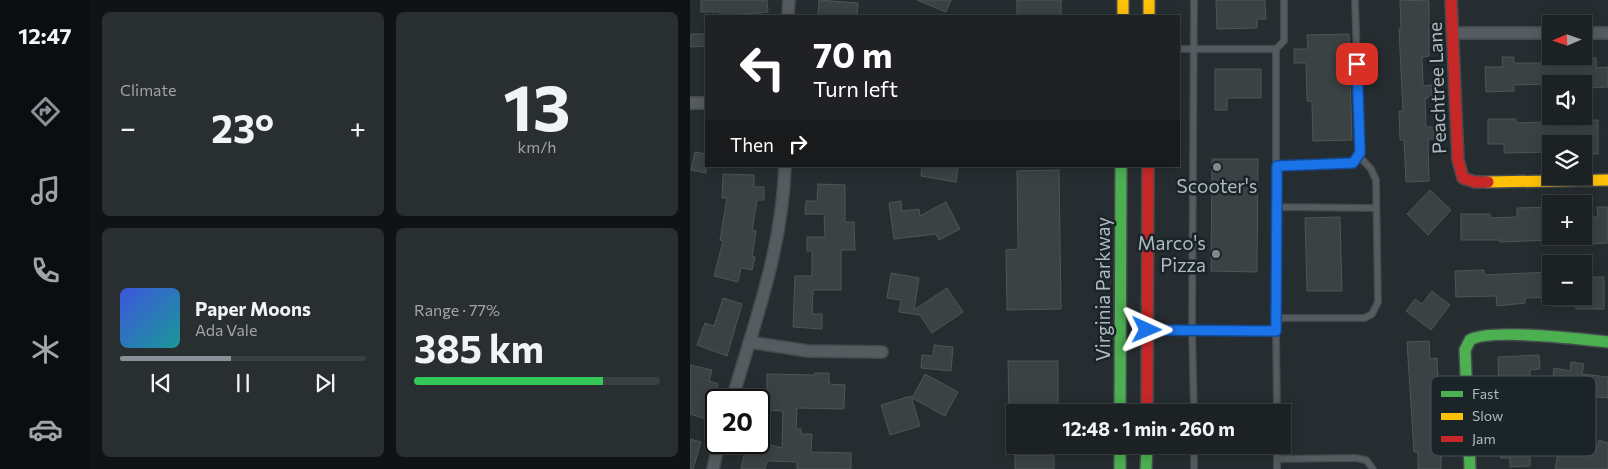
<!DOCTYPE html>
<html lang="en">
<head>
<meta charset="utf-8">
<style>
	:root { --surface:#1c2224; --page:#292f31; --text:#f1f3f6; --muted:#a0a4a6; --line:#3a3f41; --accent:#8c9099 }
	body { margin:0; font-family:Commissioner,sans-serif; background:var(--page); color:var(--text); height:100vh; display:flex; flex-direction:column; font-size:19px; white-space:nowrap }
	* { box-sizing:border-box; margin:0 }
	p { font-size:16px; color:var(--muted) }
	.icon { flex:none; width:28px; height:28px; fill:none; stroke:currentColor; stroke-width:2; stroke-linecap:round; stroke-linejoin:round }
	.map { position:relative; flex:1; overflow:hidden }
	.details { display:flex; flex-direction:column; gap:12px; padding:12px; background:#0f1314; width:600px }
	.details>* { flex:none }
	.top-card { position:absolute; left:15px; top:15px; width:475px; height:152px; border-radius:0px; box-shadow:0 2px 12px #0003,0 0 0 1px var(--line); background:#202124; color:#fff; overflow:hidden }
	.needle { width:32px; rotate:268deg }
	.fabs { position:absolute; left:852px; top:15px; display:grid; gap:10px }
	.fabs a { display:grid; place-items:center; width:50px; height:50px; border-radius:0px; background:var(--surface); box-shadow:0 2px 12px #0003,0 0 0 1px var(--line); font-size:25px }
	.speed { position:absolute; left:15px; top:389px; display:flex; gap:10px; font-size:25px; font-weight:700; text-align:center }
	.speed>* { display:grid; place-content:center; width:65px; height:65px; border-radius:50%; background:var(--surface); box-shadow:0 2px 12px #0003,0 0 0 1px var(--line); line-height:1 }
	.speed .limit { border:2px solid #111; border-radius:8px; background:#fff; color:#111 }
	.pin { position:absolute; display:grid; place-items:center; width:42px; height:42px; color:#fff; margin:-21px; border-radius:10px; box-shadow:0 2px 8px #0006 }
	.me { position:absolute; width:55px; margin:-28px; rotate:91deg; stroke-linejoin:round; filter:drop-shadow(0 0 4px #0008) }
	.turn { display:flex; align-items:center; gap:18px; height:105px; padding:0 25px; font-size:22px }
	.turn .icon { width:65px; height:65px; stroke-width:2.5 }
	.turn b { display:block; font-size:35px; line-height:42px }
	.then { display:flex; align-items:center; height:48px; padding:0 25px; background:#0003; gap:10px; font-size:19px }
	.big { font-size:38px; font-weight:700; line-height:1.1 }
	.details .tile { flex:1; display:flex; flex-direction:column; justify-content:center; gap:8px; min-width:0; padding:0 18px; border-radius:8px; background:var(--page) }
	.details .dial { align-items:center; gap:0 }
	.dial b { font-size:65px; line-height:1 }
	.song { display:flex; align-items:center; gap:15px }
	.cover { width:60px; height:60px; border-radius:8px; background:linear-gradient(135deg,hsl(230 70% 55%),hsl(180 70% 35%)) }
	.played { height:5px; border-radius:2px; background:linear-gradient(90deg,var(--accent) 45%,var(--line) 45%) }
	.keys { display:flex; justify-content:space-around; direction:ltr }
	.heat { display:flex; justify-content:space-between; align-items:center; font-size:28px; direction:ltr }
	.charge { height:8px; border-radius:4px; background:linear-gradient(90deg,#34c759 77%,var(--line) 0) }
	.details .tiles { flex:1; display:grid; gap:12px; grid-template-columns:repeat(2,1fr) }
	.trip { position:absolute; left:316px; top:404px; width:285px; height:50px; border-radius:0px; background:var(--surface); box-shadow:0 2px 12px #0003,0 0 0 1px var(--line); font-weight:700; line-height:50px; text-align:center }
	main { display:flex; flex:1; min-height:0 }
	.menu { display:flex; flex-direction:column; width:90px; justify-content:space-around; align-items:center; background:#0b0e0e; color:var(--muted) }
	.menu .icon { width:35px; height:35px }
	.menu .active { color:var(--accent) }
	.menu b { font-size:22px; color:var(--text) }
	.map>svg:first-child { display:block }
	.building { fill:#3b4244; stroke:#4e5557 }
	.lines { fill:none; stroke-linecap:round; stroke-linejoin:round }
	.lane-casing { stroke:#444a4d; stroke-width:8 }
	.street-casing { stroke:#444a4d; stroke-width:14 }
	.fast-casing { stroke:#444a4d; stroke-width:14 }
	.slow-casing { stroke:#444a4d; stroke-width:14 }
	.jam-casing { stroke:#444a4d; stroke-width:14 }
	.lane { stroke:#555b5f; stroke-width:5.5 }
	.street { stroke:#555b5f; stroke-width:11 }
	.fast { stroke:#4caf50; stroke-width:11 }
	.slow { stroke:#ffc107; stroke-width:11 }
	.jam { stroke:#c62828; stroke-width:11 }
	.route-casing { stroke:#114b97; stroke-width:12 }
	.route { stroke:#1a73e8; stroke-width:9 }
	.poi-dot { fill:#80898e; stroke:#1b2429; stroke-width:2 }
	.labels { text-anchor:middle; stroke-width:5; stroke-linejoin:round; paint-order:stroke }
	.street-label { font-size:19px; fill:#b0bbc1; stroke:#1b2429 }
	.poi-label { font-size:19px; fill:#b0bbc1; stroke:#1b2429 }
	.key { fill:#1b2429; stroke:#485157; stroke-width:1 }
	.key-label { font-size:14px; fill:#b0bbc1 }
</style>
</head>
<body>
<main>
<nav class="menu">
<b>12:47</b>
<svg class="icon active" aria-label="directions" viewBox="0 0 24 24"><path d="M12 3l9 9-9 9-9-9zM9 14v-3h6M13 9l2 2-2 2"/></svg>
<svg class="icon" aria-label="music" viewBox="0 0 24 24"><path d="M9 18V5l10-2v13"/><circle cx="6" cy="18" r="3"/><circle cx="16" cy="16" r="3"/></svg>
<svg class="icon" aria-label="phone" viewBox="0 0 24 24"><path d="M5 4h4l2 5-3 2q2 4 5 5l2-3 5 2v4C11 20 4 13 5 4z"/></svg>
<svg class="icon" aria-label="climate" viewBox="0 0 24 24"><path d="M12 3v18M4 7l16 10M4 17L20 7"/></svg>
<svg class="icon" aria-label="car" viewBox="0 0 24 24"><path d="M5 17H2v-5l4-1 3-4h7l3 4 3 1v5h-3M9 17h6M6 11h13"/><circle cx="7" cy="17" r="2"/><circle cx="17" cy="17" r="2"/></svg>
</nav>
<section class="details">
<div class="tiles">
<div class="tile"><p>Climate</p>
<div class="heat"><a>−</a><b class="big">23°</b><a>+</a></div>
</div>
<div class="tile dial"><b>13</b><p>km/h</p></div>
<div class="tile">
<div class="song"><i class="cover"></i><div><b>Paper Moons</b><p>Ada Vale</p></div></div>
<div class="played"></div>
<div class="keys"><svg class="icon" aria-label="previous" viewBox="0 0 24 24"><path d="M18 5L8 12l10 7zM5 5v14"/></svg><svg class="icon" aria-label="pause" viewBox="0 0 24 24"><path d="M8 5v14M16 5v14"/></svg><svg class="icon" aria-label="next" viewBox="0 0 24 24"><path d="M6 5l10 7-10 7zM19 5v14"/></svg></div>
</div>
<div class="tile"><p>Range · 77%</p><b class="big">385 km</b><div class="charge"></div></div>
</div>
</section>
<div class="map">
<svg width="918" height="469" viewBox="0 0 918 469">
	<rect width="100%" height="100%" fill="#262d30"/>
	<path class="building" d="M11,0H77L78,12L30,16V12H11Z
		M129,0L168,3L167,16H128Z
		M227,0H261L256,12Z
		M327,0H371V16H327Z
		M526,0H575L576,19H567V28L527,29Z
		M710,0L739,1V56L732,57L733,86L742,85V98H735L736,127H744V139H738L739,181L716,182L714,140H710L709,111H713L709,29H711Z
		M1,34H16V46L1,47Z
		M659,34L662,140L623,141L622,101H617L616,63H604V49H618L617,35Z
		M812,57H824V63H852V58H865L866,63H892V58H906V68L918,67V87L894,88V84H861L824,85V91L796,92L795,67H813Z
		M525,69H571V98H537V110H525Z
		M798,119H826V123L908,120V154H896V144H861V152L814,153V144H798Z
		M5,152L16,154V173L1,170Z
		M522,159H568L567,272L521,271Z
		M232,166H268L266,182L231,176Z
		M369,170L371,309L317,310L316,250L328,249L327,171Z
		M33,174L64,175V187H74V200H67L62,230L66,231L62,257H65L62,270L51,268L48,282L24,276L33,241L30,240L37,198H32Z
		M128,184L155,185V222H164L165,250H151V290H123L122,314H132V329L103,327L105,276H122V251H117V237H135L134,214H115L116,201H127Z
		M740,190L761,210L738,235L717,214Z
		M211,201L212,211L229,209L230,216L256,202L270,229L249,240L246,234L204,239L199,203Z
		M861,207V240L810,242V240H771V214H800V218L827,217V208Z
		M907,207H918V243L894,244V217H908Z
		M650,217L652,291H617L615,218Z
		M794,270V275L861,272V297L835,298V303L807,306L806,296L766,297L765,271Z
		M201,273L229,278L224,310L257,288L273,312L242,333L230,315L209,312L211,300L197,298Z
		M894,277H914V309H886V306H862V296H894Z
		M742,291L760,305L741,330L716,311L725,299L732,304Z
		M33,298L52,304L37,356L7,345L15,323L24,326Z
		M739,341L740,359L747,358L748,380H753L754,392H745V423H754L755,435H751V469H728V452H724L717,342Z
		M244,345L263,347L261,371L231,368L232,355L243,356Z
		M849,355L850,369L840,370V466L820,467V458H811L808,357Z
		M318,361H368V412H319Z
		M881,362L894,364L892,374L918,377V398L889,395V398L861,393L864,368L880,371Z
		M0,365L22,370L19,381L28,384L19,420L0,414Z
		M125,373H139V384L155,385L154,409L107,408L106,429H111V434H122L121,452L161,453V469H107V462L77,461L75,469H51L57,442H70L92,448L93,411L72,410V393H77V374L125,375Z
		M235,374L268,392L255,416L222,398Z
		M221,396L230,426L200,435L191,405Z
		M863,428L881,432L879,439L908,445L909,440L918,443V469H865L870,443L861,441Z
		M0,439L11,442L3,469H0Z
		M325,455H364V469H325Z"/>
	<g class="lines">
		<defs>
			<path id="lane" d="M586,49L594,41V0
				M587,166L663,163L670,153L665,0
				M587,207L686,208
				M586,318H675L682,314L688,302L686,180L681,169L669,156
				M459,330L586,331V49H489
				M586,331L587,412
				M504,412L502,331L504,0
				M504,445V469
				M587,445V469
				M587,459L665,458L676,460L683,469"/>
			<path id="street" d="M98,16L99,0
				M763,33H861
				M894,33H918
				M0,103H16
				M59,342L118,351L192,352
				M42,400C65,321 92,250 95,166
				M23,469L29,442"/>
			<path id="fast" d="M430,412L431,166
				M430,445V469
				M456,469L457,445
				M780,469L775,350L780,340C799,328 892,339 918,342"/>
			<path id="slow" d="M433,0V16
				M459,0V16
				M798,182L918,180"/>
			<path id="jam" d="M761,0L768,160L773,178L785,182H798
				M457,412L458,166"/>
		</defs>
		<use href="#lane" class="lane-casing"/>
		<use href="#street" class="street-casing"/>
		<use href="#fast" class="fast-casing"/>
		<use href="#slow" class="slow-casing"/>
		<use href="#jam" class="jam-casing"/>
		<use href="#lane" class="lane"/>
		<use href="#street" class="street"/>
		<use href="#fast" class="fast"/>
		<use href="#slow" class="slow"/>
		<use href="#jam" class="jam"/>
	</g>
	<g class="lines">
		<defs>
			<path id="route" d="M457,330L586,331L587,166L663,163L670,153L667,64"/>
		</defs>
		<use href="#route" class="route-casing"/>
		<use href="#route" class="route"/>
	</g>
	<g class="poi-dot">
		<circle cx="527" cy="167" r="5"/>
		<circle cx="526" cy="254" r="5"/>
	</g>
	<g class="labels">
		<g class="street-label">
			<text transform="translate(747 88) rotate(-92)" y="7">Peachtree Lane</text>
			<text transform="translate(413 289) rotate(-90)" y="7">Virginia Parkway</text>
		</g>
		<g class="poi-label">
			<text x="527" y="193">Scooter's</text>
			<text x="516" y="250" text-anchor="end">Marco's<tspan x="516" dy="22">Pizza</tspan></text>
		</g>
	</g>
	<rect x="741" y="376" width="165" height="80" rx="8" class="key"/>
	<rect x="751" y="391" width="22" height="6" fill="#4caf50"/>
	<rect x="751" y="413" width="22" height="7" fill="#ffc107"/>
	<rect x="751" y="436" width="22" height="6" fill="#c62828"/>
	<g class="key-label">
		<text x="782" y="399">Fast</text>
		<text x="782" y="421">Slow</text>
		<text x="782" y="444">Jam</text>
	</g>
</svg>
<div class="fabs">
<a><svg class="needle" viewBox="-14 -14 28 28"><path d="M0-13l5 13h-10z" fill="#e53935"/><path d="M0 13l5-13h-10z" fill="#a0a4a6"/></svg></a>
<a><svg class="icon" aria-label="sound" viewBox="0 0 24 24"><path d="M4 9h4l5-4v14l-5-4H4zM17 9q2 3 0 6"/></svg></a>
<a><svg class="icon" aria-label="layers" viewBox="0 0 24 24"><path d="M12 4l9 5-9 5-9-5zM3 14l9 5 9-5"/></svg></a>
<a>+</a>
<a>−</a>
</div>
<div class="speed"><div class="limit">20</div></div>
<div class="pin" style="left:667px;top:64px;background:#d93025"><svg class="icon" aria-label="arrive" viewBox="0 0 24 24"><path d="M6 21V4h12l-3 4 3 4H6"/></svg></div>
<svg class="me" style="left:457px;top:330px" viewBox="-20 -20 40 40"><path d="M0-17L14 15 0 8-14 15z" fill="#1a73e8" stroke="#fff" stroke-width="4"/></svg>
<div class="trip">12:48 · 1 min · 260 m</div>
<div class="top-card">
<div class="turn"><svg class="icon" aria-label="left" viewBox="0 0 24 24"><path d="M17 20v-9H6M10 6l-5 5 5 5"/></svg><div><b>70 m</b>Turn left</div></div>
<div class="then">Then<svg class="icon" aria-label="right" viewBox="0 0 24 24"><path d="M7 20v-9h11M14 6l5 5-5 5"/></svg></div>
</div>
</div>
</main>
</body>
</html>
